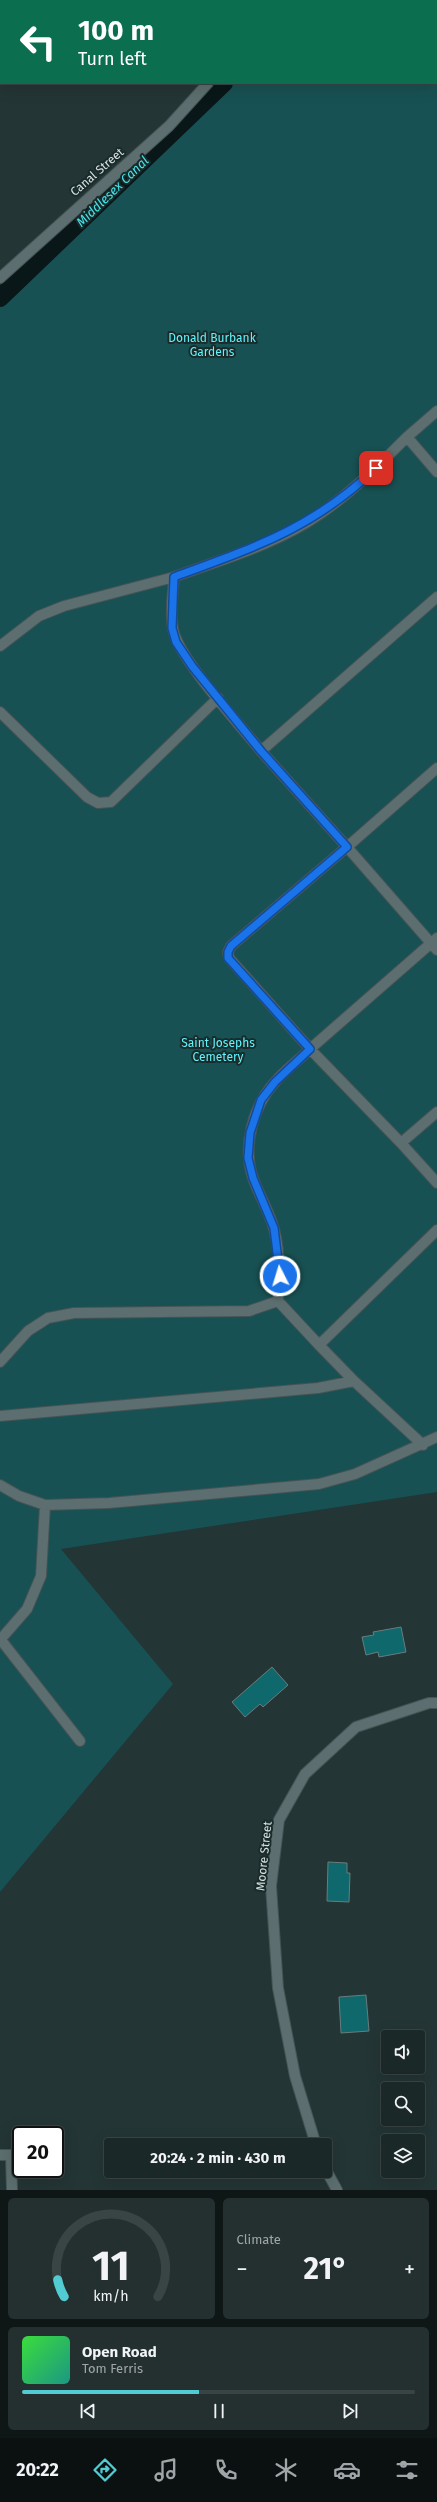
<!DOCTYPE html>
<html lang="en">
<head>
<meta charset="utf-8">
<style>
	:root { --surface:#1b2828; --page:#243030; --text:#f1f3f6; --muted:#a0a6a8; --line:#394445; --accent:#51ccd2 }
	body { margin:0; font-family:"Fira Sans",sans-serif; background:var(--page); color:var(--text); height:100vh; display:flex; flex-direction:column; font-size:15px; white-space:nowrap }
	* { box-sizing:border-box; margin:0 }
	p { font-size:13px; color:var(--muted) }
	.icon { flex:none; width:22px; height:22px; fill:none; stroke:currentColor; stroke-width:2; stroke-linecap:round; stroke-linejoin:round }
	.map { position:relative; height:2190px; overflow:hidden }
	.drawer { display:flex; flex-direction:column; gap:8px; padding:8px; background:#0f1616; flex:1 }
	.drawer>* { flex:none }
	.banner { position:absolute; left:0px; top:0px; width:437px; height:84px; box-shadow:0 4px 16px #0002,0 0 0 1px var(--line); background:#0b6e4f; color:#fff; overflow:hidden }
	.buttons { position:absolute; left:381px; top:2030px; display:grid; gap:8px }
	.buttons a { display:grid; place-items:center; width:44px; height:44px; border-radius:4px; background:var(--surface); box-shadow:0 4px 16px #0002,0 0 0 1px var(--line); font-size:20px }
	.speed { position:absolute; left:12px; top:2126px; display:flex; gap:8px; font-size:20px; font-weight:700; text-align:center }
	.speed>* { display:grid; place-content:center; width:52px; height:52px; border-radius:50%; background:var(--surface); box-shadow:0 4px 16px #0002,0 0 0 1px var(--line); line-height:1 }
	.speed .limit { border:2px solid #111; border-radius:6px; background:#fff; color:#111 }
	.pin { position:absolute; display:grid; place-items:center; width:34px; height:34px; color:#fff; margin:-17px; border-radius:8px; box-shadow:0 2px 6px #0006 }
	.me { position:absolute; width:44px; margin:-22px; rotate:355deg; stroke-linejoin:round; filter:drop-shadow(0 0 3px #0008) }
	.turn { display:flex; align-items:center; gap:14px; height:84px; padding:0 12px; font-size:18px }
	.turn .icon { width:52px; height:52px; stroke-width:2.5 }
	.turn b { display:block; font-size:28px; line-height:34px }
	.big { font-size:30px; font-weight:700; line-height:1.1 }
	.drawer .tile { flex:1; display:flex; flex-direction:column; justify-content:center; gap:6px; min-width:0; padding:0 14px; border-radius:6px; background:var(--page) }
	.drawer .dial { align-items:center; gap:0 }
	.dial svg { height:104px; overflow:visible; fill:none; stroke:var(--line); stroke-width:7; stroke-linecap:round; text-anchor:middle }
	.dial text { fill:var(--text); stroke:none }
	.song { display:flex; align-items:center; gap:12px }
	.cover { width:48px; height:48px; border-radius:6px; background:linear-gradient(135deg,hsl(120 70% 55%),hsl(170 70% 35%)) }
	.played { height:4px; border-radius:2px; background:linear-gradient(90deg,var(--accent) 45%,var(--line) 45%) }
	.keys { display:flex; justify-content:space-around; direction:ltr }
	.heat { display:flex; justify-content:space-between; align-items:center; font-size:22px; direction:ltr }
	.drawer .tiles { flex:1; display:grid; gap:8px; grid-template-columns:1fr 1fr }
	.tile:last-child { grid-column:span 2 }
	.trip { position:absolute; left:104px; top:2138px; width:228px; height:40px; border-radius:4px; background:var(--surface); box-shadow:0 4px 16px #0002,0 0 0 1px var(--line); font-weight:700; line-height:40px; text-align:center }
	.tab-bar { display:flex; height:64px; justify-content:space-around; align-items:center; background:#0b1010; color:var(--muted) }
	.tab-bar .icon { width:28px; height:28px }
	.tab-bar .on { color:var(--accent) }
	.tab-bar b { font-size:18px; color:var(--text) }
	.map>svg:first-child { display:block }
	.green { fill:#185153 }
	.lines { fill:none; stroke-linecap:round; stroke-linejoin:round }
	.canal { stroke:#091718; stroke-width:18 }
	.building { fill:#0e686c; stroke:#6a7c7d }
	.minor-casing { stroke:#455354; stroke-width:12 }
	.minor { stroke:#5c6e6f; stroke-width:10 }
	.route-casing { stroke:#114b97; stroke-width:10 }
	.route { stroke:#1a73e8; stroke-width:7 }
	.labels { text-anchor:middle; stroke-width:4; stroke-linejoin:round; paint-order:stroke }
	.street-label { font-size:12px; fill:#d8e2e2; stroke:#1a2b2b }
	.park-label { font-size:12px; fill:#5ff5fc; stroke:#1a2b2b }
	.water-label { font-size:13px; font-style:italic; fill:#48e3ea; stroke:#1a2b2b }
</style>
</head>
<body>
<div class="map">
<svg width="437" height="2190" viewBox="0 0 437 2190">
	<rect width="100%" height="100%" fill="#243535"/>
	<path class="green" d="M300,0H437V1492L61,1549L173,1684L0,1892V291L215,83H436V1Z"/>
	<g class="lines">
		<path class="canal" d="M309,1L310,0
			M0,298L224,83"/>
	</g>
	<path class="building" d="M401,1627L406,1652L379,1657L378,1652L366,1655L362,1637L374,1635L373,1632Z
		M272,1667L288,1685L263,1707L260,1704L245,1717L232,1702Z
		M328,1862L347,1863V1873H350L349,1902L327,1901Z
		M366,1995L369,2031L341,2033L339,1997Z"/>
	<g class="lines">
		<defs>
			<path id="minor" d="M282,1L283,0
				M0,278L169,126L208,83
				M437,411L407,437L437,472
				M174,577C223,559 277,544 320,514C352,492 379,465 407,437
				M437,597L261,751L347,847L231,946L228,952L229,958L310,1049L437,938
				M0,646L39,616L64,606L174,577C173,593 170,613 173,629C178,658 240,725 261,751
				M0,712L87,797L98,803L111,802L218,698
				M437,768L347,847L437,950
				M437,1112L401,1143L437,1183
				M278,1301L319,1345
				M0,1362L28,1331L48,1318L74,1313L249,1311L278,1301C280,1277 280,1252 274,1229C269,1211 259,1195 253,1178C242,1147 253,1106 275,1082C285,1070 299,1060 310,1049L401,1143
				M354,1381L319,1345L437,1230
				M0,1416L318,1388L354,1381L423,1445
				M0,1485L19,1496L45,1505L109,1503L319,1484L355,1474L437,1437
				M0,1640L27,1609L41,1576L45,1505
				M1,1640L80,1741
				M316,2145L295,2076L278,1988L271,1886L279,1820L305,1774L356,1727L429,1703H437
				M0,2155H11L12,2190
				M325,2168L337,2190"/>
		</defs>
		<use href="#minor" class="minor-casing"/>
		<use href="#minor" class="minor"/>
	</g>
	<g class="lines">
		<defs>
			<path id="route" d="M280,1276L274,1228L253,1178L248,1158L250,1133L261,1100L275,1082L310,1049L228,958V952L231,946L347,847L261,751L192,666L176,642L172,628L174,577C253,548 314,528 376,468"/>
		</defs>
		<use href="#route" class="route-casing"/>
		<use href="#route" class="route"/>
	</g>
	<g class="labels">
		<g class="street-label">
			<text transform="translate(97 172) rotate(-41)" y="4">Canal Street</text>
			<text transform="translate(264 1856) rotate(-84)" y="4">Moore Street</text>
		</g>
		<g class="park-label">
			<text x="212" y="342">Donald Burbank<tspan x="212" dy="14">Gardens</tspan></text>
			<text x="218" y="1047">Saint Josephs<tspan x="218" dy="14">Cemetery</tspan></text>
		</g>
		<g class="water-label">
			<text transform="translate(112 191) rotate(-44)" y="5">Middlesex Canal</text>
		</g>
	</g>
</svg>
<div class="buttons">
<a><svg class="icon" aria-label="sound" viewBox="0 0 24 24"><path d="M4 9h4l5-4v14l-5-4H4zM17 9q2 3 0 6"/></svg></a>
<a><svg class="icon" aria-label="search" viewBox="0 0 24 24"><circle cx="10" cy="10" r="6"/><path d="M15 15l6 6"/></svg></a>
<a><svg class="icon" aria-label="layers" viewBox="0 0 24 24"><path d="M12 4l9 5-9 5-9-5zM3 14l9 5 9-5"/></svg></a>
</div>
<div class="speed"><div class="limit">20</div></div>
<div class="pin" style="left:376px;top:468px;background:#d93025"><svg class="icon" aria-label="arrive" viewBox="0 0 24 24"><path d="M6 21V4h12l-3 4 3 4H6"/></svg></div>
<svg class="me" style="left:280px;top:1276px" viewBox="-20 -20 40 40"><circle r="17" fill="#1a73e8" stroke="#fff" stroke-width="3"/><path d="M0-11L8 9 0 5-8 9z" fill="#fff"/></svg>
<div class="trip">20:24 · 2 min · 430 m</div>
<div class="banner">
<div class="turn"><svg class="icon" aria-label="left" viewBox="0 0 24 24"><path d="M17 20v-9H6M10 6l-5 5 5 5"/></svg><div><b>100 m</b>Turn left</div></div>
</div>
</div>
<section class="drawer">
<div class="tiles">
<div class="tile dial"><svg viewBox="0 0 100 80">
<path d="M14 69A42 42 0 1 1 86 69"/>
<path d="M14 69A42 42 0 0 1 9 56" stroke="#51ccd2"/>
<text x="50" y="56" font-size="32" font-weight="700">11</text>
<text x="50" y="72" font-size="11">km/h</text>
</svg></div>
<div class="tile"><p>Climate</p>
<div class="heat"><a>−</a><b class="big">21°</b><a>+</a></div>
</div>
<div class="tile">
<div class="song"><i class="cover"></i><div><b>Open Road</b><p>Tom Ferris</p></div></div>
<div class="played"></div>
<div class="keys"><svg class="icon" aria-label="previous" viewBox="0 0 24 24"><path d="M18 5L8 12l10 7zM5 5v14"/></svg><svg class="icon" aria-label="pause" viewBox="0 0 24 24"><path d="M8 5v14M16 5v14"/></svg><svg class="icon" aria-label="next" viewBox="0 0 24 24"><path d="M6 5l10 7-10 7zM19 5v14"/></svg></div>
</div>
</div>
</section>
<nav class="tab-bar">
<b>20:22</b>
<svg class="icon on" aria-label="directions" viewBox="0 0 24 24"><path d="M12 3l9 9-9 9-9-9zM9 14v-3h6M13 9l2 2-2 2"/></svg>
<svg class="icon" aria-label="music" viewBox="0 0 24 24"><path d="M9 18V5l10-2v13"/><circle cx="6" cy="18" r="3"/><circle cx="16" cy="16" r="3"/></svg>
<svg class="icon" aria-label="phone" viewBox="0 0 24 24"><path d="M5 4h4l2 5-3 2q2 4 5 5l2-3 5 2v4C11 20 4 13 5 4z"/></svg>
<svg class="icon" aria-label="climate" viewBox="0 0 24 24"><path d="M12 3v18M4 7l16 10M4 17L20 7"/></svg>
<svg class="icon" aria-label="car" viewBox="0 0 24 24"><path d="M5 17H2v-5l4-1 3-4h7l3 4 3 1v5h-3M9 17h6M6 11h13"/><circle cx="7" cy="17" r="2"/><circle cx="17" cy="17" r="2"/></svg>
<svg class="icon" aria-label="filters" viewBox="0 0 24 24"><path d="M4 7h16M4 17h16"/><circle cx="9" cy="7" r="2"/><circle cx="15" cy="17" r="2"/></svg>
</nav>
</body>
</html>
